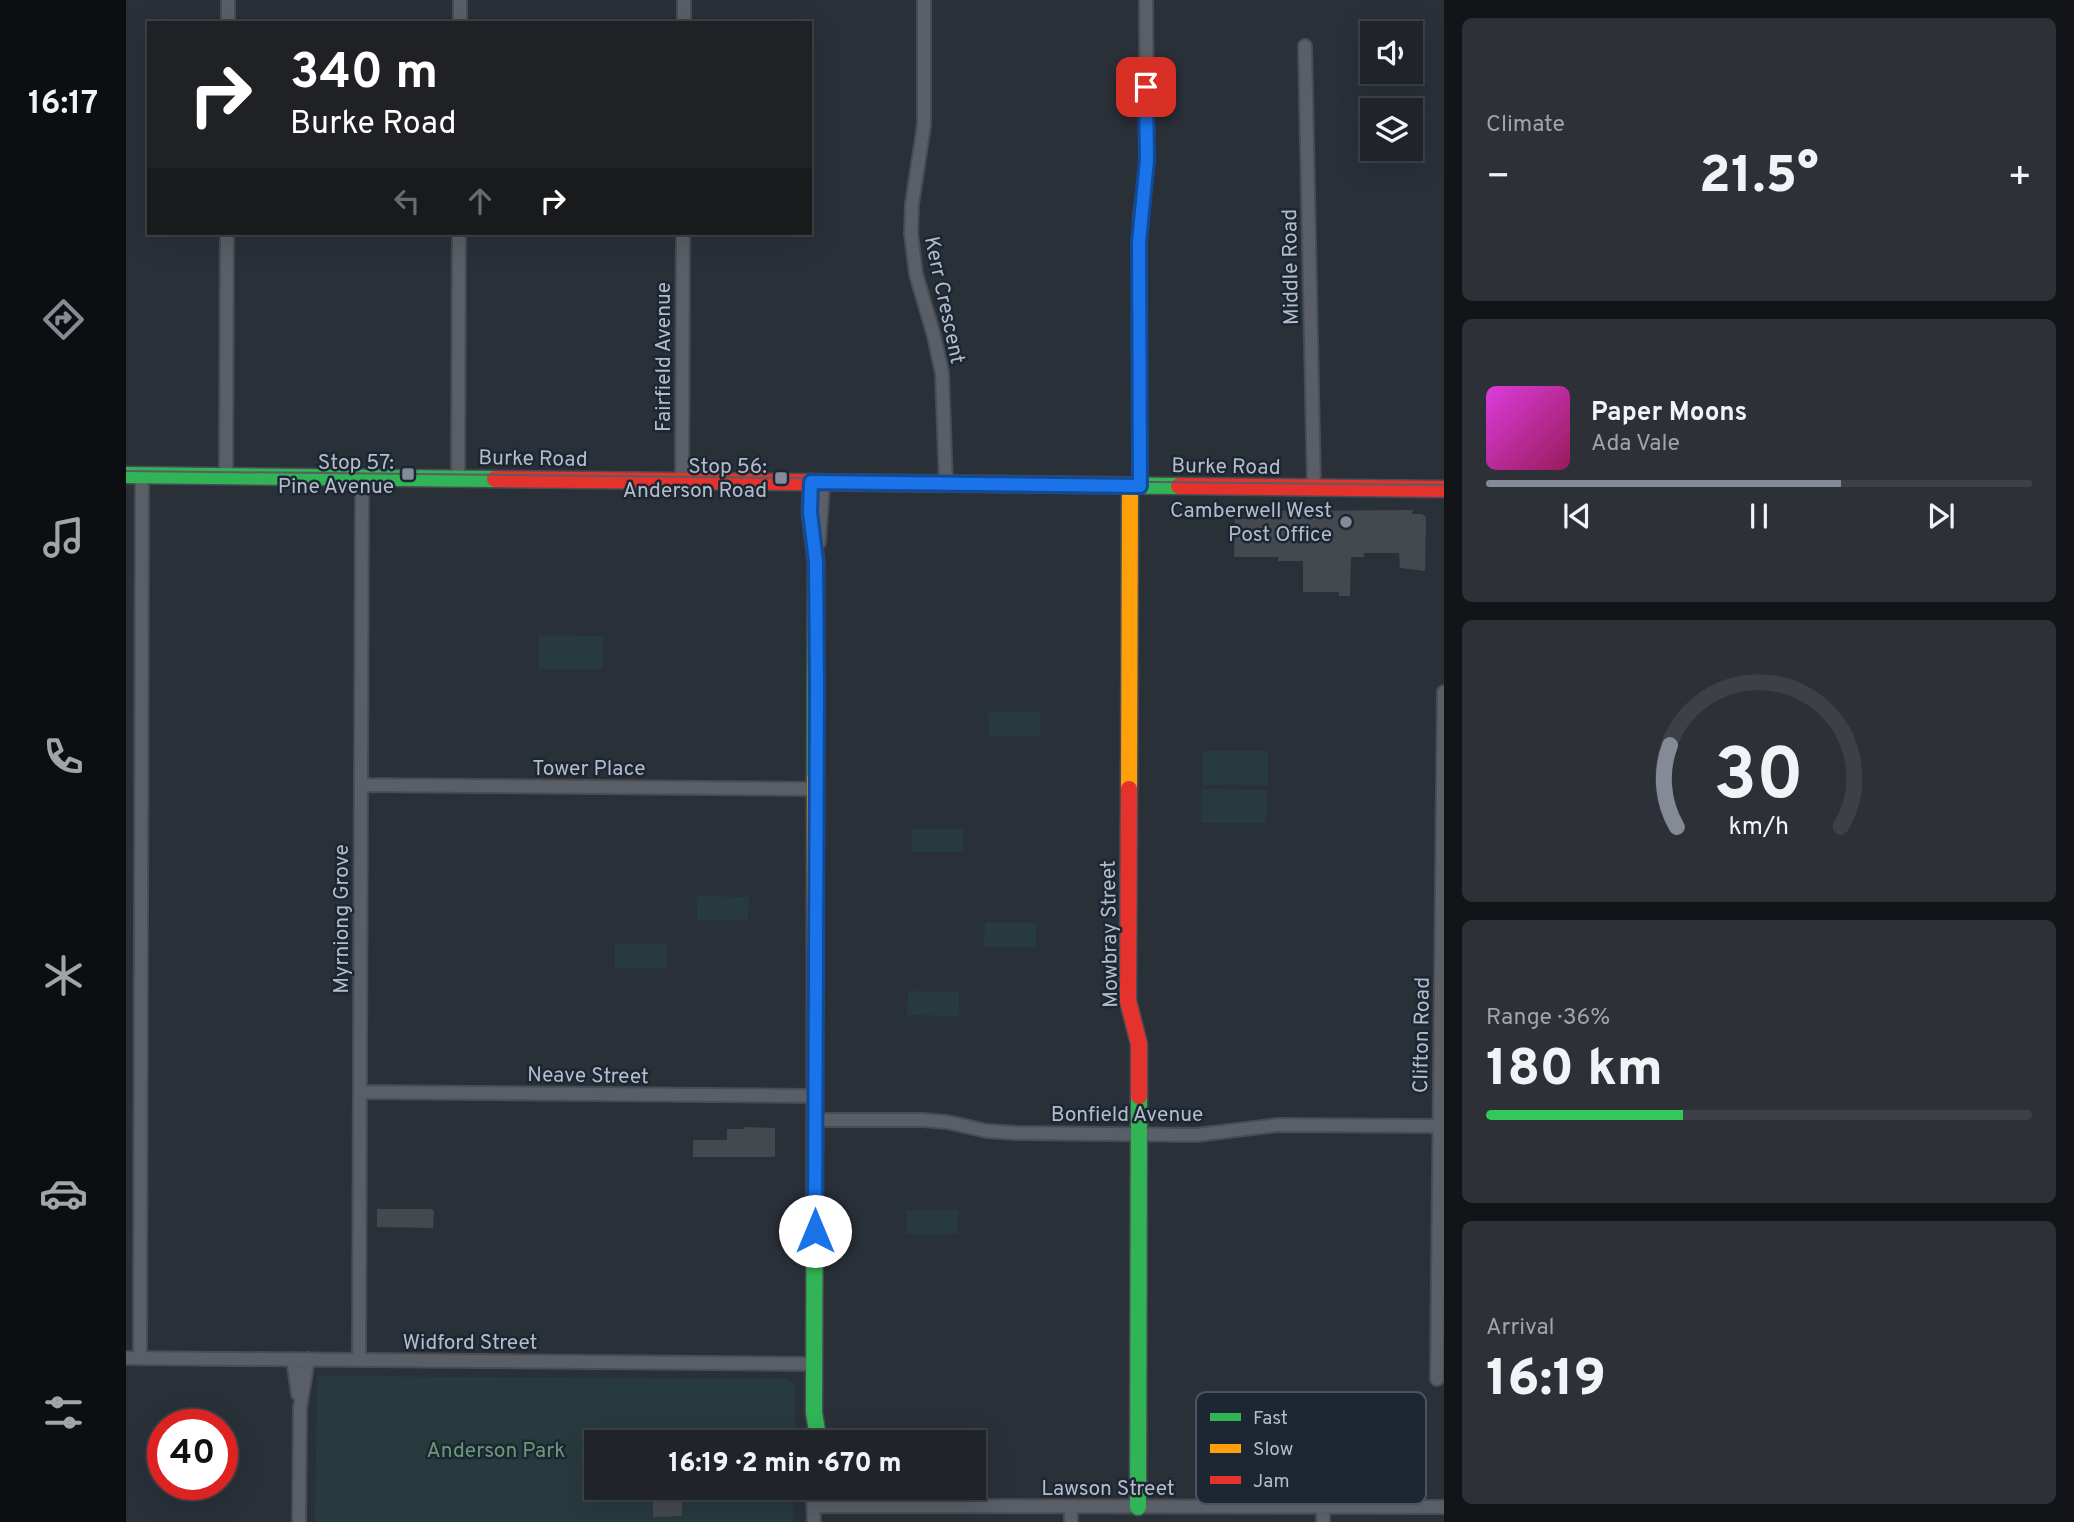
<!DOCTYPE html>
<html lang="en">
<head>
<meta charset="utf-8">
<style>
	:root { --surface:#20242a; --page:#2d3036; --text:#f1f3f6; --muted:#a2a4a8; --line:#3d4147; --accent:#848b96 }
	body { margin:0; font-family:Overpass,sans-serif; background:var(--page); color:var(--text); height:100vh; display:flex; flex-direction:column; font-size:26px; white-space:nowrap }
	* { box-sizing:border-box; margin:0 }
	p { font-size:23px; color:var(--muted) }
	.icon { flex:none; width:38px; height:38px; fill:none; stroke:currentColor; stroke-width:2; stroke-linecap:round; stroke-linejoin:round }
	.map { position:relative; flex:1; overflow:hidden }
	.drawer { display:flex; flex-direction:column; gap:18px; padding:18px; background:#121417; width:630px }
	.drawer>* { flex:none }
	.guide { position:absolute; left:21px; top:21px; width:665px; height:214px; border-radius:0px; box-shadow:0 7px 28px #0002,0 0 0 2px var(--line); background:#202124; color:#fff; overflow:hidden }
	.buttons { position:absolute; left:1234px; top:21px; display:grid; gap:14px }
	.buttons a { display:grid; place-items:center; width:63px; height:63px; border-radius:0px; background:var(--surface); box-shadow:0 7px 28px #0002,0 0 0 2px var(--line); font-size:35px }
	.speed { position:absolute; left:21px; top:1409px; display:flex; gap:14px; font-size:35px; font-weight:700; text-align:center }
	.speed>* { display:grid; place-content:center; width:91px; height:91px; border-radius:50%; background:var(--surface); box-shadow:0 7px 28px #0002,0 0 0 2px var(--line); line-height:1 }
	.speed .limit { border:10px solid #d22; background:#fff; color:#111 }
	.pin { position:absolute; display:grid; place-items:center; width:60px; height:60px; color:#fff; margin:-30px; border-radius:14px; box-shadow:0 4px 10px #0006 }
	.me { position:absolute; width:77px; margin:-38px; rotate:0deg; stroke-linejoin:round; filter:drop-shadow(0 0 5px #0008) }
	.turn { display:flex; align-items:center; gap:24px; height:147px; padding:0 28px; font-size:32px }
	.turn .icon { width:91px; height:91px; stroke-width:2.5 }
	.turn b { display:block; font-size:49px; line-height:60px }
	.lanes { display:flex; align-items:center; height:66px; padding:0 28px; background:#0003; justify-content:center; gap:35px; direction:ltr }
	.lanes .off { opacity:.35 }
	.big { font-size:52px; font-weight:800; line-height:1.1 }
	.drawer .tile { flex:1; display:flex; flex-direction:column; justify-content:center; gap:10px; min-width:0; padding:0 24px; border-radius:10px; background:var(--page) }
	.drawer .dial { align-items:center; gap:0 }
	.dial svg { height:182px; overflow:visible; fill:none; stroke:var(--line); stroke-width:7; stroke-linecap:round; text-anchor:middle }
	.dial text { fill:var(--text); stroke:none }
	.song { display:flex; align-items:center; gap:21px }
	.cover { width:84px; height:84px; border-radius:10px; background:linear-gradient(135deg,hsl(300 70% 55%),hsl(330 70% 35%)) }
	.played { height:7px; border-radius:4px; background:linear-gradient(90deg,var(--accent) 65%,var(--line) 65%) }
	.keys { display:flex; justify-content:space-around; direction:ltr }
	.heat { display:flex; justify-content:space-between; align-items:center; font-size:38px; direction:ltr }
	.charge { height:10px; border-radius:5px; background:linear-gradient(90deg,#34c759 36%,var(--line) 0) }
	.trip { position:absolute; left:458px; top:1430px; width:402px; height:70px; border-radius:0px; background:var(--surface); box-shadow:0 7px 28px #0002,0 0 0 2px var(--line); font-weight:800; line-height:70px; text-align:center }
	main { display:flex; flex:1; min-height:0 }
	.dock { display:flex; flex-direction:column; width:126px; justify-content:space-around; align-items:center; background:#0d0e11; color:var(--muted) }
	.dock .icon { width:49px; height:49px }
	.dock .on { color:var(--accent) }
	.dock b { font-size:32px; color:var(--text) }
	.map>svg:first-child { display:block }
	.green { fill:#273a3e }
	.building { fill:#444950 }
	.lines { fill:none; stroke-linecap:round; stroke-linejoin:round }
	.street-casing { stroke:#484c53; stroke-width:16 }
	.fast-casing { stroke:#484c53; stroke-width:19 }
	.slow-casing { stroke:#484c53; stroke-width:19 }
	.jam-casing { stroke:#484c53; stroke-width:19 }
	.street { stroke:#5a5e66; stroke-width:12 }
	.fast { stroke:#30b455; stroke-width:16 }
	.slow { stroke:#ff9f0a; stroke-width:16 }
	.jam { stroke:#e5322d; stroke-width:16 }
	.tram { stroke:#595d64; stroke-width:2 }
	.route-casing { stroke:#114b97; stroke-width:18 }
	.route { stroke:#1a73e8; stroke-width:12 }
	.poi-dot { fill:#848b96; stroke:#1d2633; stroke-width:2.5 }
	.labels { text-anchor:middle; stroke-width:5; stroke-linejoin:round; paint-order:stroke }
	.street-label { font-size:21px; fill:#b4bcc9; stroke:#1d2633 }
	.poi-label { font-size:21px; fill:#b4bcc9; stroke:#1d2633; text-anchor:end }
	.park-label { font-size:21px; fill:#6b9a76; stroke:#1d2633 }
	.key { fill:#1d2633; stroke:#4a5360; stroke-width:2 }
	.key-label { font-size:19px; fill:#b4bcc9 }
</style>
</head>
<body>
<main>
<nav class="dock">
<b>16:17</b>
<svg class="icon on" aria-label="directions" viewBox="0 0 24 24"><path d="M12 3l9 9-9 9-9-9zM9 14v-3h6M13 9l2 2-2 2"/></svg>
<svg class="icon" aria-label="music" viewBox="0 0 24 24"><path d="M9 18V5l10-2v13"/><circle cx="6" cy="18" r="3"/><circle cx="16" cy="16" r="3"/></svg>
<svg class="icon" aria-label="phone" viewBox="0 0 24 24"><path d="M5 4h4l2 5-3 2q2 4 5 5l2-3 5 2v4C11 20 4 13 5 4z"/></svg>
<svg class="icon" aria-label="climate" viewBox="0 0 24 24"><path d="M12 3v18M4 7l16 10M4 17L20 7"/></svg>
<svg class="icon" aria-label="car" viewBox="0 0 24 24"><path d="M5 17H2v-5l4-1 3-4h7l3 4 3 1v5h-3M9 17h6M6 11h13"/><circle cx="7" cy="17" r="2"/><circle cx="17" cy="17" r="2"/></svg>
<svg class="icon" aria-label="filters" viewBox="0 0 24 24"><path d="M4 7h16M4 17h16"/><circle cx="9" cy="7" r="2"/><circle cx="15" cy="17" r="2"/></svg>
</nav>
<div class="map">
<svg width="1318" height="1522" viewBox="0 0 1318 1522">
	<rect width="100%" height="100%" fill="#2a3038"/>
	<path class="green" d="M413,635L477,636V669H413Z
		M862,712H914V736H863Z
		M1077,751H1142V785H1077Z
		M1076,789L1140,790V823H1075Z
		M786,829H837V852H786Z
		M571,896L623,897L622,920H571Z
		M859,923H910V947H858Z
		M489,944H541V968H489Z
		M782,991L833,992V1016L781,1015Z
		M781,1210H832V1234H780Z
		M191,1376L662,1379L669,1386V1442H471V1488H668V1522H189Z"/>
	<path class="building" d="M1287,510L1286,514H1296L1300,517L1299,571L1274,568L1273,553H1238V557H1225L1224,596H1213V592H1177V561H1152V557H1108L1109,519L1152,518V511Z
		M618,1127L649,1128V1157H567V1140H601V1129H618Z
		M251,1209H305L308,1211L307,1228L251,1227Z
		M527,1488H556V1516L527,1517Z"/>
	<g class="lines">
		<defs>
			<path id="street" d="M798,0V125L786,204L785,233L790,274L808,336L816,373L820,484
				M102,23V0
				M334,23V0
				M558,23V0
				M1179,46L1188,488
				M100,476L101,233
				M332,478L333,233
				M556,481L557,233
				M1014,486L1013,257L1014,216L1021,160L1020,0
				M693,542L697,483
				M235,785L691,789
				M234,1092L689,1096
				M689,1120H797L821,1122L861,1131L891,1133L1070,1135L1152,1125L1313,1126
				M0,1358L688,1364
				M14,1358L16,475
				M167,1359L172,1394
				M233,1360L236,477
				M1311,1379L1318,692
				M687,1488L688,1522
				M688,1506L1318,1507
				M173,1522L174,1408L182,1359
				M945,1522V1507
				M1197,1522V1507"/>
			<path id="fast" d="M0,475L369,479
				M685,482L684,512L690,562L689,778
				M770,483L1053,486
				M689,1090L688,1413L693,1442
				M1012,1507L1013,1096"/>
			<path id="slow" d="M1003,789L1004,486
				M689,1090V778"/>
			<path id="jam" d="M369,479L770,483
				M1053,486L1318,489
				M1003,789L1002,1001L1013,1044V1096"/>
		</defs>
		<use href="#street" class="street-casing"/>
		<use href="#fast" class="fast-casing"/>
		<use href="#slow" class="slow-casing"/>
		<use href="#jam" class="jam-casing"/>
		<use href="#street" class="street"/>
		<use href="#fast" class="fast"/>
		<use href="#slow" class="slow"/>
		<use href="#jam" class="jam"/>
		<path class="tram" d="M0,471L1318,485"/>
	</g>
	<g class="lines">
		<defs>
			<path id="route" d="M689,1231L691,685L690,562L684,512L685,482L1014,486L1013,242L1021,160L1020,87"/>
		</defs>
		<use href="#route" class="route-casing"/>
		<use href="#route" class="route"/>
	</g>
	<g class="poi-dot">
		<rect x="275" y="467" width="14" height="14" rx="3.5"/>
		<rect x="648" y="471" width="14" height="14" rx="3.5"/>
		<circle cx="1220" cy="522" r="7"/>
	</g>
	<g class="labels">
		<g class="street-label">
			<text transform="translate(1164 267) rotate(-91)" y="7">Middle Road</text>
			<text transform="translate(819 300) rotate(78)" y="7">Kerr Crescent</text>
			<text transform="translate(537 357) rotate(-90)" y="7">Fairfield Avenue</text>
			<text transform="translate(407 458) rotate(1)" y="7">Burke Road</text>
			<text transform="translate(1100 466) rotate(1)" y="7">Burke Road</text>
			<text x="463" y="775">Tower Place</text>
			<text transform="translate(215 919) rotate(-90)" y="7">Myrniong Grove</text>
			<text transform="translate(983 934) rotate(-91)" y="7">Mowbray Street</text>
			<text transform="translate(1295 1035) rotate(-89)" y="7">Clifton Road</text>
			<text transform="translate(462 1075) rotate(1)" y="7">Neave Street</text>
			<text x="1001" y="1121">Bonfield Avenue</text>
			<text x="344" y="1349">Widford Street</text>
			<text x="982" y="1495">Lawson Street</text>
		</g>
		<g class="poi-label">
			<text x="268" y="469">Stop 57:<tspan x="268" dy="24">Pine Avenue</tspan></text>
			<text x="641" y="473">Stop 56:<tspan x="641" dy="24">Anderson Road</tspan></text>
			<text x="1206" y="517">Camberwell West<tspan x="1206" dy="24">Post Office</tspan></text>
		</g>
		<g class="park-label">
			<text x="370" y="1457">Anderson Park</text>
		</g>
	</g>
	<rect x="1070" y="1392" width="230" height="112" rx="10" class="key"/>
	<rect x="1084" y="1413" width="31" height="8" fill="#30b455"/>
	<rect x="1084" y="1444" width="31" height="9" fill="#ff9f0a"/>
	<rect x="1084" y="1476" width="31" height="8" fill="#e5322d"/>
	<g class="key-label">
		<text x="1127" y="1424">Fast</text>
		<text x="1127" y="1455">Slow</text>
		<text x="1127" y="1487">Jam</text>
	</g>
</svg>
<div class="buttons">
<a><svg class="icon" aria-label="sound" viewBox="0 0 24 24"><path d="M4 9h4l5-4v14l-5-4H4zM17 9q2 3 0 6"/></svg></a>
<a><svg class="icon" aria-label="layers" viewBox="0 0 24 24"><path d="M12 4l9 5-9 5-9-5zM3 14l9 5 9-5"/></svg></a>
</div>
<div class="speed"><div class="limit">40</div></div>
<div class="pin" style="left:1020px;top:87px;background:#d93025"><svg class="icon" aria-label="arrive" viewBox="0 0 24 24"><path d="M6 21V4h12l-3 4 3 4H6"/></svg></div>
<svg class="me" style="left:689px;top:1231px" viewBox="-20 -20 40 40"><circle r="19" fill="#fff"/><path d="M0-13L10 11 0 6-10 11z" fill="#1a73e8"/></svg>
<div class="trip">16:19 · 2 min · 670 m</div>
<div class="guide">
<div class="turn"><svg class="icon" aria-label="right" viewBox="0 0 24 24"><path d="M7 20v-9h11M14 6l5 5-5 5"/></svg><div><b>340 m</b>Burke Road</div></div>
<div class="lanes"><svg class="icon off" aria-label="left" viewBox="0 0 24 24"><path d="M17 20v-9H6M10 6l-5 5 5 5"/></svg><svg class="icon off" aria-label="ahead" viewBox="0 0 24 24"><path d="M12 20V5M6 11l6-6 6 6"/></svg><svg class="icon" aria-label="right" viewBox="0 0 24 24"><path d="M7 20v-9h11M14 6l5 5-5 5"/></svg></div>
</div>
</div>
<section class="drawer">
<div class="tile"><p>Climate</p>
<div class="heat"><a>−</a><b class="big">21.5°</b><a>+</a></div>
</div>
<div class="tile">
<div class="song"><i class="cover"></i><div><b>Paper Moons</b><p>Ada Vale</p></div></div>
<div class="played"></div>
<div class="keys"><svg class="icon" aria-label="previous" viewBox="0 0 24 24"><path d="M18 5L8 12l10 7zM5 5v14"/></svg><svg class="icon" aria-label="pause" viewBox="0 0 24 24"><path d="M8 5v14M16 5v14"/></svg><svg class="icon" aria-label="next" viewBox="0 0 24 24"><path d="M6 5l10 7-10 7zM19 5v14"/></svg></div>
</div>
<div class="tile dial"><svg viewBox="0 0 100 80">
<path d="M14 69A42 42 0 1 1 86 69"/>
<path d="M14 69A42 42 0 0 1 11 33" stroke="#848b96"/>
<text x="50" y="56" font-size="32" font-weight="700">30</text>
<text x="50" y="72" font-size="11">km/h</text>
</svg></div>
<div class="tile"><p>Range · 36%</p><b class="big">180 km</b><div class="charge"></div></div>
<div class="tile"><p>Arrival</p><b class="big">16:19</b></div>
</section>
</main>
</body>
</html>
